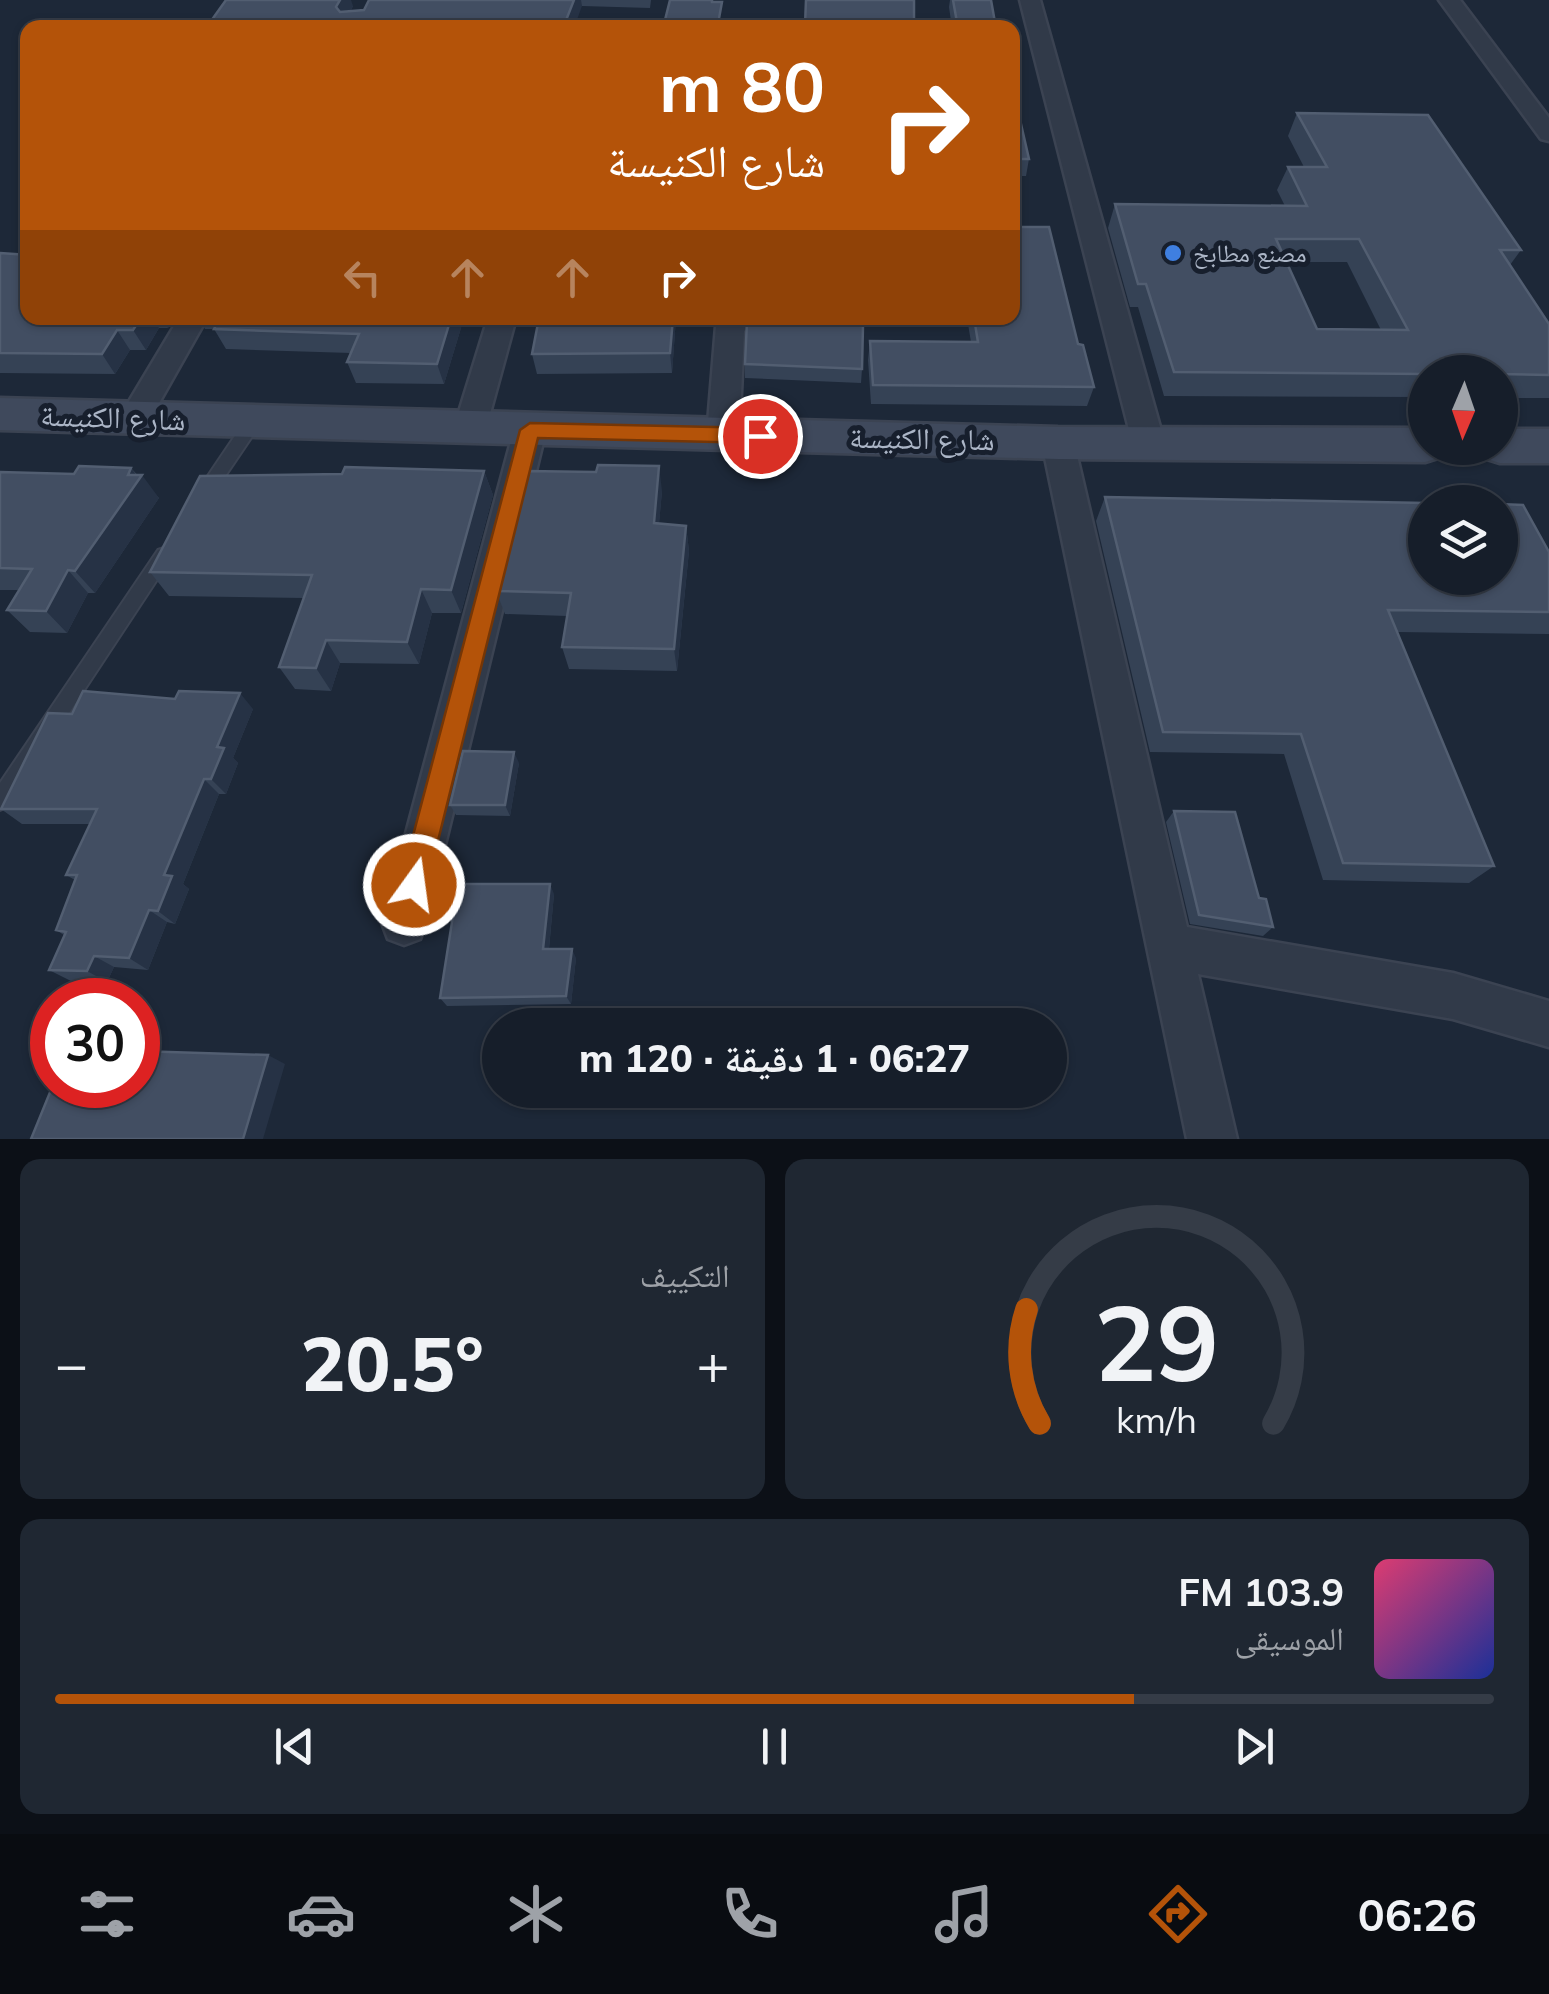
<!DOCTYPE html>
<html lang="ar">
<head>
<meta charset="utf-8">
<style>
	:root { --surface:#161e2a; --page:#1f2732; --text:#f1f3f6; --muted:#9ea2a8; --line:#353c47; --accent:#b45309 }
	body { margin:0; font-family:Mulish,"Noto Naskh Arabic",sans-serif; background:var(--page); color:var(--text); direction:rtl; height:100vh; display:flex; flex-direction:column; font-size:38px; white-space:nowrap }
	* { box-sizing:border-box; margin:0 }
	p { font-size:32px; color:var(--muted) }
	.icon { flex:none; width:55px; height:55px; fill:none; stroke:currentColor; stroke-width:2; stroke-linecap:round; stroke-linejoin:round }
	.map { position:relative; height:1139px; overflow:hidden; direction:ltr }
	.details { display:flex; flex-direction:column; gap:20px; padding:20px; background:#0c1017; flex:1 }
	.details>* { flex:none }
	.banner { position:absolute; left:20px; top:20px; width:1000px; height:305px; border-radius:20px; box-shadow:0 2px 8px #0004,0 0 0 2px var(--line); direction:rtl; background:#b45309; color:#fff; overflow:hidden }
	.needle { width:65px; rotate:182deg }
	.tools { position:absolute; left:1408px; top:355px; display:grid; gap:20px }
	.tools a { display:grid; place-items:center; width:110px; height:110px; border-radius:50%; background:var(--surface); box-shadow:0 2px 8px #0004,0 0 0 2px var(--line); font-size:50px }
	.speed { position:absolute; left:30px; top:978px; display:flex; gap:20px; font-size:50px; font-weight:700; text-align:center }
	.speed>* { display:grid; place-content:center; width:130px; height:130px; border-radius:50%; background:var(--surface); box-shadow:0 2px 8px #0004,0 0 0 2px var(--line); line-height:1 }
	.speed .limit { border:15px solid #d22; background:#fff; color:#111 }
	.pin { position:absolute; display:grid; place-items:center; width:85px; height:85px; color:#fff; margin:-42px; border:5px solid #fff; border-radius:50%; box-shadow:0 2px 10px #0007 }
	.me { position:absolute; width:110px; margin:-55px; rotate:14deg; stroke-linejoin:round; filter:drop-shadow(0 0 8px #0008) }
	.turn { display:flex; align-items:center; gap:35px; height:210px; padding:0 30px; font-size:45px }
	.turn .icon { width:130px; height:130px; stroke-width:2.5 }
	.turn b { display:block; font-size:70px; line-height:85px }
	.lanes { display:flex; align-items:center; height:95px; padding:0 30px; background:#0003; justify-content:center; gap:50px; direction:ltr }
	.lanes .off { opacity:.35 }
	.big { font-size:75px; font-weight:800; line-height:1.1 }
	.details .tile { flex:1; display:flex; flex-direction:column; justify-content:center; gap:15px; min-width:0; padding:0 35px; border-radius:20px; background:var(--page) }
	.details .dial { align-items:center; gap:0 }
	.dial svg { height:260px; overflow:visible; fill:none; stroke:var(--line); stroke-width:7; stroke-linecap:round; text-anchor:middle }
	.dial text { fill:var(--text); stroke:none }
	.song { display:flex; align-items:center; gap:30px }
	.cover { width:120px; height:120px; border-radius:15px; background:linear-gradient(135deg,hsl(340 70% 55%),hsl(230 70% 35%)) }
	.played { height:10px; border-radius:5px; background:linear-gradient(90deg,var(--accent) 75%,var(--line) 75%) }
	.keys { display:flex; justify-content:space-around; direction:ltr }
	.heat { display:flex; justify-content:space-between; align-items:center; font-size:55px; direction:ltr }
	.details .tiles { flex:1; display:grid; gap:20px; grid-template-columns:1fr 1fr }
	.tile:last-child { grid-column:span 2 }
	.trip { position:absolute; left:482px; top:1008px; width:585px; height:100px; border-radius:50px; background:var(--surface); box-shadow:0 2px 8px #0004,0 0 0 2px var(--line); font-weight:800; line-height:100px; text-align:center; direction:rtl }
	.tabs { display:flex; height:160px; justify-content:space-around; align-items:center; background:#090c11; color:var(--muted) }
	.tabs .icon { width:70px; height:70px }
	.tabs .selected { color:var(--accent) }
	.tabs b { font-size:45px; color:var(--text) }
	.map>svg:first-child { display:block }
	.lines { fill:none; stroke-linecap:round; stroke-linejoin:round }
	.service-casing { stroke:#3b4352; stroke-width:4 }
	.minor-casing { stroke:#3b4352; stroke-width:5 }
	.secondary-casing { stroke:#3b4352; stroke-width:5 }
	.service { fill:#313a49; fill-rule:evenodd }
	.minor { fill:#313a49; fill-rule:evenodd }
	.secondary { fill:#3f495c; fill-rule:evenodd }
	.wall { fill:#354255; fill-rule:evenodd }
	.shaded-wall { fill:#263245 }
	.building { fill:#424e62; stroke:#525e71; stroke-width:2.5; fill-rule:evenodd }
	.route { fill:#b45309; stroke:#753606; stroke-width:2.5 }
	.shop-dot { fill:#3f7fe0; stroke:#171f2d; stroke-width:4 }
	.labels { text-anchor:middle; stroke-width:10; stroke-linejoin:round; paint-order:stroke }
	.far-poi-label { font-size:25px; fill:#abb5c6; stroke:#171f2d; text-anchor:start }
	.street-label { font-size:30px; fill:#abb5c6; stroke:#171f2d }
</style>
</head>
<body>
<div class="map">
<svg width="1549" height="1139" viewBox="0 0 1549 1139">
	<rect width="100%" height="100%" fill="#1d2838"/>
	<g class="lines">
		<defs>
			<path id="service" d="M253,416L261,422L259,426L209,500H197L195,496L197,492L247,418Z
				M164,548L170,550L173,555L170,560L7,807L0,810V783L158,550Z"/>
			<path id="minor" d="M1020,0H1040L1164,441L1159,449H1137L1132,441Z
				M1439,0H1460L1549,118V141L1541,139Z
				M179,318H207L146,426H124L119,418Z
				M488,318H516L486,428L481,436H459L454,428Z
				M723,318H759L744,331L739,435L734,443H712L707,435L716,326Z
				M530,419L541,422L546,430L426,923L420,939L404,945L388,939L382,923L514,430L519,422Z
				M1058,431L1069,435L1074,443L1187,927L1453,973L1549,1001V1047L1453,1019L1198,974L1237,1139H1187L1042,443L1047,435Z"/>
			<path id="secondary" d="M0,398L1058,427L1425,428V448H1446L1441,457L1425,462L1058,459L0,430Z
				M1500,429H1549V463H1500L1484,458L1478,448H1500Z"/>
		</defs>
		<use href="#service" class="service-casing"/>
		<use href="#minor" class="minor-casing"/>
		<use href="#secondary" class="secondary-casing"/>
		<use href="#service" class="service"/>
		<use href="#minor" class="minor"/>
		<use href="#secondary" class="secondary"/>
	</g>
	<path class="wall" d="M369,0H651L650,8L582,6L206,28L353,6L350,12L364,10Z
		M950,0H991L996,28H952L949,7Z
		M1012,111L1029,159L1026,176H1012Z
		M1297,113L1521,250L1510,265L1549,324V398H1500V372H1425V397L1164,396L1138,307H1130L1108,228L1115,204L1285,206L1277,190L1288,167H1304L1288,136ZM1287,262H1347L1381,330L1317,329Z
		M0,253L28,318H177L168,328H159L146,350H130L115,374L0,373Z
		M199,318H464L444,384L356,383L347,362L351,353L226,349L214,329H205Z
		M676,318L672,373L537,374L532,354Z
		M967,318H1012L1078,344L1094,387L1087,406L871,404L868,360L870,341L971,342Z
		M745,364L862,369L861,383L745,378Z
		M131,468L159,498L95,593H88L67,633L30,632L7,610L19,590H0V472L74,474Z
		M484,471L493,495L461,613H432L419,664L340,663L331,691L295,689L279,667L304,598L169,596L150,572Z
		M662,491L659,523L686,526L689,551L677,671L569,669L562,647L567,616L505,614L496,591Z
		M1105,497L1549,552V634L1397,632L1494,866L1469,883L1323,880L1284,754L1150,752L1096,521Z
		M253,709L233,758L238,763L226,794H219L183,884L189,889L175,924L167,922L148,970L114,967L107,982L71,981L49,970L64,935L56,930L75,880L66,875L90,824H22L1,809L72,714Z
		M519,763L510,816L456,815L450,805Z
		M1174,811L1259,898L1273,927L1263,936L1190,924L1166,822Z
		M554,894L549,949L576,958L571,1004L447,1006L440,998Z"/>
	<path class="shaded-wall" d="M340,0H351L353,6L343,26L336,7Z
		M574,0H581L582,6L574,28H563Z
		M141,318H152L159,328L146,350L133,330Z
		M162,318H177L168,328Z
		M451,318H464L444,384L437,364Z
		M673,318H676L672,373L670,353Z
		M117,330L130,350L115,374L102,354Z
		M659,466L662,491L657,547L654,523Z
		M131,468L139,479L142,475L159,498L95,593L75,571Z
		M484,471L493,495L461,613L451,590Z
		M686,526L689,551L677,671L674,649Z
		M68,570L88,593L67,633L46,611Z
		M421,589L432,613L419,664L407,642Z
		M326,640L340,663L331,691L316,668Z
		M240,693L253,709L233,758L238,763L226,794L211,779L217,747Z
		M514,752L519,763L510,816L505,805Z
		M204,779L219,794L183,884L189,889L175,924L158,911L164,875Z
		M550,884L554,894L548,958L543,949Z
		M149,910L167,922L148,970L129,958Z
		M572,949L576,958L571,1004L566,996Z
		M94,956L114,967L107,982L87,971Z
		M268,1055L285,1064L263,1139H243Z"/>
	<path class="building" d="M226,0H340L336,7L340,12L364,10L369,0H574L563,28H206Z
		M670,0H712V2H722L718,24L805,25L806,0H914V28H663Z
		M953,0H991L996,28H958Z
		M1012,111H1018L1029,159H1012Z
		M1297,113L1428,115L1521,250H1500L1549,324V375L1500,374V372H1425V374L1174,372L1146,284H1138L1115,204L1307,206L1288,167H1327ZM1276,239H1359L1408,330L1317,329Z
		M1012,227H1049L1078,344L1083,345L1094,387L873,385L870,341L978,342L974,318H1012Z
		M0,253L28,255V318H141L133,330H117L102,354L0,353Z
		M220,318H451L437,364L347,362L359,334L214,329Z
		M539,318H673L670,353L532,354Z
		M747,321L863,326L862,369L745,364Z
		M598,465L659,466L654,523L686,526L674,649L562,647L571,593L496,591L527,471L596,472Z
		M79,466L131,468L128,475H142L75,571L68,570L46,611L7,610L32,569L0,568V472L74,474Z
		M345,467L484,471L451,590L421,589L407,642L326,640L316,668L279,667L312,575L150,572L200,476L342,474Z
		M1105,497L1425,503V578H1500V504L1523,505L1549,552V612L1388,610L1494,866L1343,863L1301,734L1163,732Z
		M83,691L175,699L179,691L240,693L217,747L224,748L211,779H204L164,875L172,876L158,911L149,910L129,958L94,956L87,971L49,970L66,932L56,930L77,875H66L97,809H1L48,713L72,714Z
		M463,751L514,752L505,805H450Z
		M1174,811L1235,812L1259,898L1266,899L1273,927L1199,915Z
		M458,884H550L543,949H572L566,996L440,998Z
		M138,1051L268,1055L243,1139H31L53,1085H138Z"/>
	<path class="route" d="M530,423L760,428L770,436L760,443L538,438L427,885L423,895L414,899L404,895L400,885L520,430Z"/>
	<circle class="shop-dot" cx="1173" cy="253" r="10"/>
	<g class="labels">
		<g class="far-poi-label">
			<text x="1193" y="262">مصنع مطابخ</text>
		</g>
		<g class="street-label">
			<text transform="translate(113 418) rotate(2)" y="10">شارع الكنيسة</text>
			<text transform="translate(922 439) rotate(1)" y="10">شارع الكنيسة</text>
		</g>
	</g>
</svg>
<div class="tools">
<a><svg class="needle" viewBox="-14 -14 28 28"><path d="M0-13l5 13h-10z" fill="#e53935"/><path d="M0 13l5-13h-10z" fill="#9ea2a8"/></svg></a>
<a><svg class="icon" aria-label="layers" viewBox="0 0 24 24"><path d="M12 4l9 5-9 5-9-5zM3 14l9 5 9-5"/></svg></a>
</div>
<div class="speed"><div class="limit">30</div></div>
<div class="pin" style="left:760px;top:436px;background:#d93025"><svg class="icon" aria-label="arrive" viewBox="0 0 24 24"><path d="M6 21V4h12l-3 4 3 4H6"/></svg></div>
<svg class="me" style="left:414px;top:885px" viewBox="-20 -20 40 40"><circle r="17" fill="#b45309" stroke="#fff" stroke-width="3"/><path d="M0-11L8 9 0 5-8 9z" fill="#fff"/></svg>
<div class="trip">06:27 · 1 دقيقة · 120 m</div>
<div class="banner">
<div class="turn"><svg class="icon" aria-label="right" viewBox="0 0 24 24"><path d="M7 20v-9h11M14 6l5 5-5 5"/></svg><div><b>80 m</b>شارع الكنيسة</div></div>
<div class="lanes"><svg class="icon off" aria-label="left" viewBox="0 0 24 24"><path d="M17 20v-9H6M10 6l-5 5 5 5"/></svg><svg class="icon off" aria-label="ahead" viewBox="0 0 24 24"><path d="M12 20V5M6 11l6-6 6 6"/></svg><svg class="icon off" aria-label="ahead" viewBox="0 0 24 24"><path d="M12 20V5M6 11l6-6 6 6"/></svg><svg class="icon" aria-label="right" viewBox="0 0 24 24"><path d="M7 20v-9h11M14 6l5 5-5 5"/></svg></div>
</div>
</div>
<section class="details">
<div class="tiles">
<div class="tile dial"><svg viewBox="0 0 100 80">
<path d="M14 69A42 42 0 1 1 86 69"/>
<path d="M14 69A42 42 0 0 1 10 34" stroke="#b45309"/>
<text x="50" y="56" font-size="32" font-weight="700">29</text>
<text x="50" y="72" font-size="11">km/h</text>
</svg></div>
<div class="tile"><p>التكييف</p>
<div class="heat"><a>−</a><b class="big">20.5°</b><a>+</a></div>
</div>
<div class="tile">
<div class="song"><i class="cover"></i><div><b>103.9 FM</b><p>الموسيقى</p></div></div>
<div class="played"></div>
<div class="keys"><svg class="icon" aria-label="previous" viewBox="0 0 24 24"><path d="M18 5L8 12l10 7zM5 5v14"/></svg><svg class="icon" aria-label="pause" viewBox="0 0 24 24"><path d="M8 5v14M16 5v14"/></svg><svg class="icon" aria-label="next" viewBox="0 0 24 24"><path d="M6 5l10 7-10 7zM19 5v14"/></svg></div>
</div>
</div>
</section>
<nav class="tabs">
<b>06:26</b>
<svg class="icon selected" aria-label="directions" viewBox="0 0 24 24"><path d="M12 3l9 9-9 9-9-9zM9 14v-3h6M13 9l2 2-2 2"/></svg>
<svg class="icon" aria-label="music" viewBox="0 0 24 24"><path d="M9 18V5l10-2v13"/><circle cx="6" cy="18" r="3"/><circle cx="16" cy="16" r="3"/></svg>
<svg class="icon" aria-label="phone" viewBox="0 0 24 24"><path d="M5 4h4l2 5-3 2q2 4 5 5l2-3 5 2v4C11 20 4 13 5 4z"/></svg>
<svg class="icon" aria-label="climate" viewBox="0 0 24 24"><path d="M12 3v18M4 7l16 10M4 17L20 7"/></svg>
<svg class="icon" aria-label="car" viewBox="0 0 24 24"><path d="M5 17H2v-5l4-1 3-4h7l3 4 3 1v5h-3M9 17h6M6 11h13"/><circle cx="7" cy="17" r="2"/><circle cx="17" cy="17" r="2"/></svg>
<svg class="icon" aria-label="filters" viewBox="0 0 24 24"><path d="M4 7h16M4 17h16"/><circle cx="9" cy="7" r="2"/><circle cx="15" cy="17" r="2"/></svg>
</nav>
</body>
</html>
